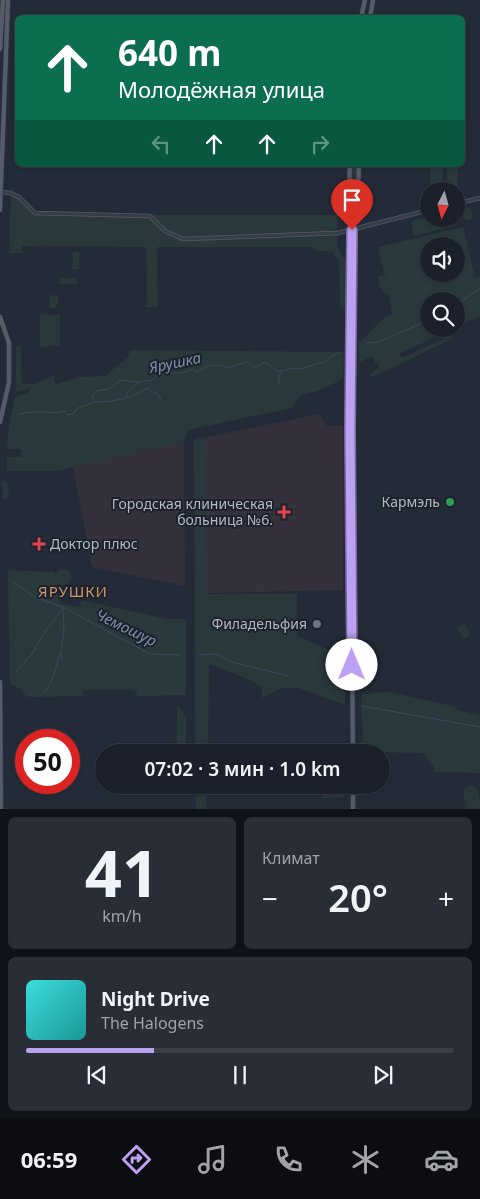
<!DOCTYPE html>
<html lang="ru">
<head>
<meta charset="utf-8">
<style>
	:root { --surface:#1b202a; --page:#282d36; --text:#f1f3f6; --muted:#a0a3a8; --line:#393e47; --accent:#bca0f2 }
	body { margin:0; font-family:"Noto Sans",sans-serif; background:var(--page); color:var(--text); height:100vh; display:flex; flex-direction:column; font-size:19px; white-space:nowrap }
	* { box-sizing:border-box; margin:0 }
	p { font-size:16px; color:var(--muted) }
	.icon { flex:none; width:28px; height:28px; fill:none; stroke:currentColor; stroke-width:2; stroke-linecap:round; stroke-linejoin:round }
	.map { position:relative; height:809px; overflow:hidden }
	.details { display:flex; flex-direction:column; gap:8px; padding:8px; background:#0f1217; flex:1 }
	.details>* { flex:none }
	.banner { position:absolute; left:15px; top:15px; width:450px; height:152px; border-radius:8px; box-shadow:0 1px 4px #0004,0 0 0 1px var(--line); background:#0b6e4f; color:#fff; overflow:hidden }
	.needle { width:32px; rotate:186deg }
	.controls { position:absolute; left:420px; top:182px; display:grid; gap:10px }
	.controls a { display:grid; place-items:center; width:45px; height:45px; border-radius:50%; background:var(--surface); box-shadow:0 1px 4px #0004,0 0 0 1px var(--line); font-size:25px }
	.speed { position:absolute; left:15px; top:729px; display:flex; gap:10px; font-size:25px; font-weight:700; text-align:center }
	.speed>* { display:grid; place-content:center; width:65px; height:65px; border-radius:50%; background:var(--surface); box-shadow:0 1px 4px #0004,0 0 0 1px var(--line); line-height:1 }
	.speed .limit { border:8px solid #d22; background:#fff; color:#111 }
	.pin { position:absolute; display:grid; place-items:center; width:42px; height:42px; color:#fff; margin:-51px -21px; border-radius:50% 50% 50% 0; rotate:-45deg; box-shadow:0 0 5px #0007 }
	.pin .icon { rotate:45deg }
	.me { position:absolute; width:55px; margin:-28px; rotate:0deg; stroke-linejoin:round; filter:drop-shadow(0 0 4px #0008) }
	.turn { display:flex; align-items:center; gap:18px; height:105px; padding:0 20px; font-size:22px }
	.turn .icon { width:65px; height:65px; stroke-width:2.5 }
	.turn b { display:block; font-size:35px; line-height:42px }
	.lanes { display:flex; align-items:center; height:48px; padding:0 20px; background:#0003; justify-content:center; gap:25px; direction:ltr }
	.lanes .off { opacity:.35 }
	.big { font-size:38px; font-weight:600; line-height:1.1 }
	.details .card { flex:1; display:flex; flex-direction:column; justify-content:center; gap:8px; min-width:0; padding:0 18px; border-radius:8px; background:var(--page) }
	.details .dial { align-items:center; gap:0 }
	.dial b { font-size:65px; line-height:1 }
	.song { display:flex; align-items:center; gap:15px }
	.cover { width:60px; height:60px; border-radius:8px; background:linear-gradient(135deg,hsl(180 70% 55%),hsl(180 70% 35%)) }
	.played { height:5px; border-radius:2px; background:linear-gradient(90deg,var(--accent) 30%,var(--line) 30%) }
	.keys { display:flex; justify-content:space-around; direction:ltr }
	.heat { display:flex; justify-content:space-between; align-items:center; font-size:28px; direction:ltr }
	.details .tiles { flex:1; display:grid; gap:8px; grid-template-columns:1fr 1fr }
	.card:last-child { grid-column:span 2 }
	.trip { position:absolute; left:95px; top:744px; width:295px; height:50px; border-radius:25px; background:var(--surface); box-shadow:0 1px 4px #0004,0 0 0 1px var(--line); font-weight:600; line-height:50px; text-align:center }
	.menu { display:flex; height:80px; justify-content:space-around; align-items:center; background:#0b0d11; color:var(--muted) }
	.menu .icon { width:35px; height:35px }
	.menu .on { color:var(--accent) }
	.menu b { font-size:22px; color:var(--text) }
	.map>svg:first-child { display:block }
	.medical { fill:#34313d }
	.green { fill:#29393b; fill-rule:evenodd }
	.lines { fill:none; stroke-linecap:round; stroke-linejoin:round }
	.stream { stroke:#3b485f; stroke-width:1 }
	.minor-casing { stroke:#555b66; stroke-width:4.5 }
	.major-casing { stroke:#404651; stroke-width:5 }
	.minor { stroke:#373d48; stroke-width:3 }
	.major { stroke:#555c68; stroke-width:4 }
	.route-casing { stroke:#7a689d; stroke-width:12 }
	.route { stroke:#bca0f2; stroke-width:9 }
	.leisure-dot { fill:#2e9e5b; stroke:#1d222d; stroke-width:2 }
	.health-dot { fill:#e0444e; stroke:#1d222d; stroke-width:2 }
	.worship-dot { fill:#6b7280; stroke:#1d222d; stroke-width:2 }
	.labels { text-anchor:middle; stroke-width:4; stroke-linejoin:round; paint-order:stroke }
	.poi-label { font-size:14px; fill:#b2b8c4; stroke:#1d222d; text-anchor:end }
	.water-label { font-size:15px; font-style:italic; fill:#7d8eaa; stroke:#1d222d }
	.neighbourhood-label { font-size:15px; letter-spacing:1px; fill:#c99869; stroke:#1d222d }
</style>
</head>
<body>
<div class="map">
<svg width="480" height="809" viewBox="0 0 480 809">
	<rect width="100%" height="100%" fill="#242b38"/>
	<path class="medical" d="M319,414L327,426H343V590L207,593L206,437Z
		M184,441L185,586L92,567L73,467Z"/>
	<path class="green" d="M352,165H357L355,217L352,218L350,217Z
		M431,165H443L442,187H430Z
		M447,168H458V188H447Z
		M11,189L35,212L163,215H338L337,247L348,263V307L344,310L340,307L339,260L332,252L313,250V247H157L158,307H144L147,303L146,247L22,246V253H9Z
		M470,207L473,219L465,220L462,209Z
		M429,217V219H456V217L458,225L413,236L412,221Z
		M463,227L475,278L480,276V316L456,327V301H429V329H452L399,354V356L404,357L452,335L454,338L375,376H370V374L377,369L380,363L376,364L372,356L360,362L358,343C371,335 378,318 392,314L389,295H386L379,286L378,276L384,275L386,281L378,247ZM429,246H456V274H429Z
		M73,251L80,252L79,269H72Z
		M60,278H77V284H60Z
		M50,295L58,296V305H56V308H49Z
		M40,314L60,315V345L40,347Z
		M16,346H21L22,384H35L54,375L55,385L79,377L105,376L128,357L130,350L344,352L343,379L317,391L301,395L292,408L188,430L184,441L61,470L50,471H7V457H21V449H7L9,425L15,397L29,392L30,388L16,392Z
		M206,437L207,594H297V635L333,652L344,649L345,705L299,688H282L262,698V688L253,681L209,664L208,752H195L194,440Z
		M2,480L8,484L9,494L7,498L3,500Z
		M60,569L68,570L72,577L67,584L62,585L56,583L61,604L80,607L81,600L167,619H186V695L137,696V693L133,690H84L83,696L29,697L24,694L21,689L10,684L8,570L54,572L55,575Z
		M465,624L470,635L463,639L457,628Z
		M389,692L456,707V710L480,715V773L435,772C435,764 426,761 425,753L372,752V751L363,747L361,694Z
		M177,705L186,716V752H177Z
		M195,785H205L207,809H196Z
		M322,785H344V797L322,798Z
		M471,785C480,788 480,799 480,809H467L463,792L465,788Z"/>
	<g class="lines">
		<path class="stream" d="M456,305C465,300 471,293 480,289
			M366,342L376,343L429,320
			M279,383V376L281,372
			M127,397V392L139,382
			M96,402C115,402 132,398 148,388L152,393H157L161,400
			M20,414C35,409 50,415 65,411L68,415L74,413L78,408L95,402L92,397L96,391L109,389L121,380L139,382L152,380C162,368 180,377 193,369L196,372L208,366L221,365L226,368L247,362L252,367H256L265,362L278,372L293,368L299,369L324,362L337,353H341
			M13,582L36,598L63,607L150,654L180,655
			M199,655L216,654L231,662L289,676
			M62,659L61,653L64,628L63,607
			M16,672L32,654L44,633L63,608
			M44,693L51,683L60,654
			M362,706L480,727"/>
		<defs>
			<path id="minor" d="M1,192L10,193L19,197L35,213L150,216L165,231L183,239L338,233L429,210
				M456,204L480,198"/>
			<path id="major" d="M361,18L365,0
				M370,18L373,0
				M0,49L3,0
				M350,165L348,214L352,230
				M0,210L8,0
				M0,317L9,343V382L0,422
				M0,682L1,809
				M353,752L350,430L352,230L357,215L359,165
				M353,785V809"/>
		</defs>
		<use href="#minor" class="minor-casing"/>
		<use href="#major" class="major-casing"/>
		<use href="#minor" class="minor"/>
		<use href="#major" class="major"/>
	</g>
	<g class="lines">
		<defs>
			<path id="route" d="M352,665L350,430L352,230"/>
		</defs>
		<use href="#route" class="route-casing"/>
		<use href="#route" class="route"/>
	</g>
	<circle class="leisure-dot" cx="450" cy="502" r="5"/>
	<g class="health-dot">
		<path d="M281.5 504.5h5v5h5v5h-5v5h-5v-5h-5v-5h5z"/>
		<path d="M36.5 536.5h5v5h5v5h-5v5h-5v-5h-5v-5h5z"/>
	</g>
	<circle class="worship-dot" cx="317" cy="624" r="5"/>
	<g class="labels">
		<g class="poi-label">
			<text x="440" y="507">Кармэль</text>
			<text x="273" y="509">Городская клиническая<tspan x="273" dy="16">больница №6.</tspan></text>
			<text x="50" y="549" text-anchor="start">Доктор плюс</text>
			<text x="307" y="629">Филадельфия</text>
		</g>
		<g class="water-label">
			<text transform="translate(175 363) rotate(-12)" y="5">Ярушка</text>
			<text transform="translate(126 628) rotate(26)" y="5">Чемошур</text>
		</g>
		<g class="neighbourhood-label">
			<text x="73" y="597">ЯРУШКИ</text>
		</g>
	</g>
</svg>
<div class="controls">
<a><svg class="needle" viewBox="-14 -14 28 28"><path d="M0-13l5 13h-10z" fill="#e53935"/><path d="M0 13l5-13h-10z" fill="#a0a3a8"/></svg></a>
<a><svg class="icon" aria-label="sound" viewBox="0 0 24 24"><path d="M4 9h4l5-4v14l-5-4H4zM17 9q2 3 0 6"/></svg></a>
<a><svg class="icon" aria-label="search" viewBox="0 0 24 24"><circle cx="10" cy="10" r="6"/><path d="M15 15l6 6"/></svg></a>
</div>
<div class="speed"><div class="limit">50</div></div>
<div class="pin" style="left:352px;top:230px;background:#d93025"><svg class="icon" aria-label="arrive" viewBox="0 0 24 24"><path d="M6 21V4h12l-3 4 3 4H6"/></svg></div>
<svg class="me" style="left:352px;top:665px" viewBox="-20 -20 40 40"><circle r="19" fill="#fff"/><path d="M0-13L10 11 0 6-10 11z" fill="#bca0f2"/></svg>
<div class="trip">07:02 · 3 мин · 1.0 km</div>
<div class="banner">
<div class="turn"><svg class="icon" aria-label="ahead" viewBox="0 0 24 24"><path d="M12 20V5M6 11l6-6 6 6"/></svg><div><b>640 m</b>Молодёжная улица</div></div>
<div class="lanes"><svg class="icon off" aria-label="left" viewBox="0 0 24 24"><path d="M17 20v-9H6M10 6l-5 5 5 5"/></svg><svg class="icon" aria-label="ahead" viewBox="0 0 24 24"><path d="M12 20V5M6 11l6-6 6 6"/></svg><svg class="icon" aria-label="ahead" viewBox="0 0 24 24"><path d="M12 20V5M6 11l6-6 6 6"/></svg><svg class="icon off" aria-label="right" viewBox="0 0 24 24"><path d="M7 20v-9h11M14 6l5 5-5 5"/></svg></div>
</div>
</div>
<section class="details">
<div class="tiles">
<div class="card dial"><b>41</b><p>km/h</p></div>
<div class="card"><p>Климат</p>
<div class="heat"><a>−</a><b class="big">20°</b><a>+</a></div>
</div>
<div class="card">
<div class="song"><i class="cover"></i><div><b>Night Drive</b><p>The Halogens</p></div></div>
<div class="played"></div>
<div class="keys"><svg class="icon" aria-label="previous" viewBox="0 0 24 24"><path d="M18 5L8 12l10 7zM5 5v14"/></svg><svg class="icon" aria-label="pause" viewBox="0 0 24 24"><path d="M8 5v14M16 5v14"/></svg><svg class="icon" aria-label="next" viewBox="0 0 24 24"><path d="M6 5l10 7-10 7zM19 5v14"/></svg></div>
</div>
</div>
</section>
<nav class="menu">
<b>06:59</b>
<svg class="icon on" aria-label="directions" viewBox="0 0 24 24"><path d="M12 3l9 9-9 9-9-9zM9 14v-3h6M13 9l2 2-2 2"/></svg>
<svg class="icon" aria-label="music" viewBox="0 0 24 24"><path d="M9 18V5l10-2v13"/><circle cx="6" cy="18" r="3"/><circle cx="16" cy="16" r="3"/></svg>
<svg class="icon" aria-label="phone" viewBox="0 0 24 24"><path d="M5 4h4l2 5-3 2q2 4 5 5l2-3 5 2v4C11 20 4 13 5 4z"/></svg>
<svg class="icon" aria-label="climate" viewBox="0 0 24 24"><path d="M12 3v18M4 7l16 10M4 17L20 7"/></svg>
<svg class="icon" aria-label="car" viewBox="0 0 24 24"><path d="M5 17H2v-5l4-1 3-4h7l3 4 3 1v5h-3M9 17h6M6 11h13"/><circle cx="7" cy="17" r="2"/><circle cx="17" cy="17" r="2"/></svg>
</nav>
</body>
</html>
